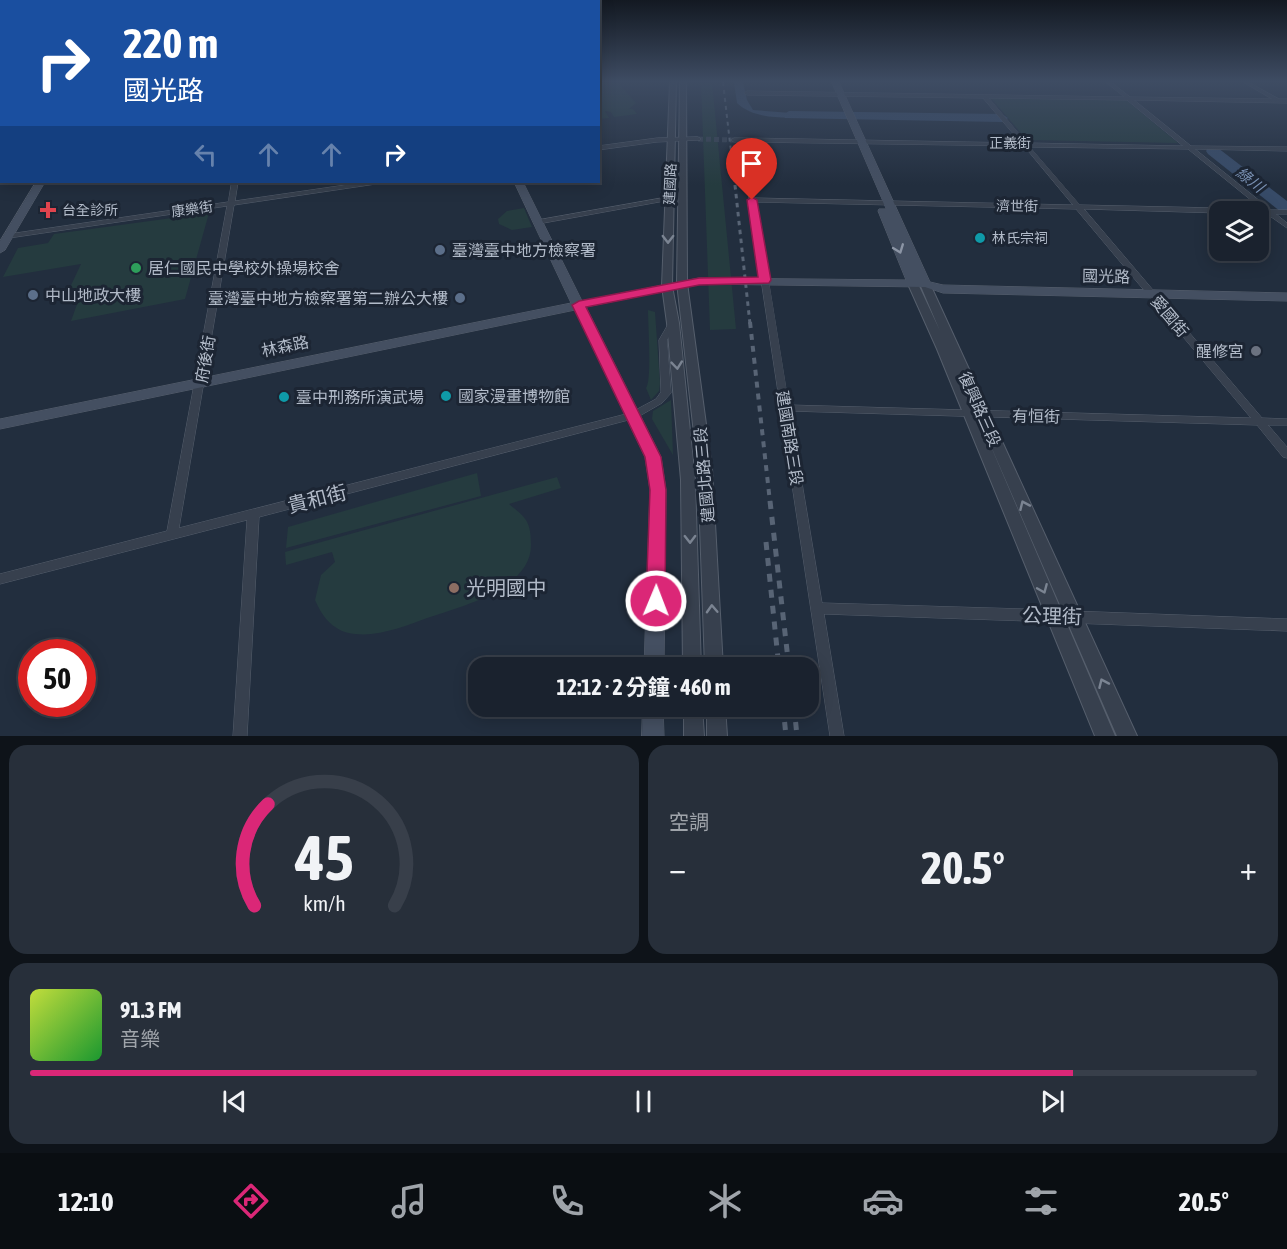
<!DOCTYPE html>
<html lang="zh-TW">
<head>
<meta charset="utf-8">
<style>
	:root { --surface:#1a222e; --page:#272f3a; --text:#f1f3f6; --muted:#9fa4aa; --line:#383f4a; --accent:#db2777 }
	body { margin:0; font-family:"Asap Condensed","Noto Sans TC",sans-serif; background:var(--page); color:var(--text); height:100vh; display:flex; flex-direction:column; font-size:22px; white-space:nowrap }
	* { box-sizing:border-box; margin:0 }
	p { font-size:20px; color:var(--muted) }
	.icon { flex:none; width:33px; height:33px; fill:none; stroke:currentColor; stroke-width:2; stroke-linecap:round; stroke-linejoin:round }
	.map { position:relative; height:736px; overflow:hidden }
	.sheet { display:flex; flex-direction:column; gap:9px; padding:9px; background:#0e1319; flex:1 }
	.sheet>* { flex:none }
	.guide { position:absolute; left:0px; top:0px; width:600px; height:183px; box-shadow:0 3px 15px #0003,0 0 0 2px var(--line); background:#1a4fa0; color:#fff; overflow:hidden }
	.fabs { position:absolute; left:1209px; top:201px; display:grid; gap:12px }
	.fabs a { display:grid; place-items:center; width:60px; height:60px; border-radius:12px; background:var(--surface); box-shadow:0 3px 15px #0003,0 0 0 2px var(--line); font-size:30px }
	.speed { position:absolute; left:18px; top:639px; display:flex; gap:12px; font-size:30px; font-weight:700; text-align:center }
	.speed>* { display:grid; place-content:center; width:78px; height:78px; border-radius:50%; background:var(--surface); box-shadow:0 3px 15px #0003,0 0 0 2px var(--line); line-height:1 }
	.speed .limit { border:9px solid #d22; background:#fff; color:#111 }
	.pin { position:absolute; display:grid; place-items:center; width:51px; height:51px; color:#fff; margin:-62px -26px; border-radius:50% 50% 50% 0; rotate:-45deg; box-shadow:0 0 6px #0007 }
	.pin .icon { rotate:45deg }
	.me { position:absolute; width:66px; margin:-33px; rotate:1deg; stroke-linejoin:round; filter:drop-shadow(0 0 4px #0008) }
	.turn { display:flex; align-items:center; gap:21px; height:126px; padding:0 24px; font-size:27px }
	.turn .icon { width:78px; height:78px; stroke-width:2.5 }
	.turn b { display:block; font-size:42px; line-height:51px }
	.lanes { display:flex; align-items:center; height:57px; padding:0 24px; background:#0003; justify-content:center; gap:30px; direction:ltr }
	.lanes .off { opacity:.35 }
	.big { font-size:45px; font-weight:700; line-height:1.1 }
	.sheet .widget { flex:1; display:flex; flex-direction:column; justify-content:center; gap:9px; min-width:0; padding:0 21px; border-radius:18px; background:var(--page) }
	.sheet .dial { align-items:center; gap:0 }
	.dial svg { height:156px; overflow:visible; fill:none; stroke:var(--line); stroke-width:7; stroke-linecap:round; text-anchor:middle }
	.dial text { fill:var(--text); stroke:none }
	.song { display:flex; align-items:center; gap:18px }
	.cover { width:72px; height:72px; border-radius:9px; background:linear-gradient(135deg,hsl(70 70% 55%),hsl(130 70% 35%)) }
	.played { height:6px; border-radius:3px; background:linear-gradient(90deg,var(--accent) 85%,var(--line) 85%) }
	.keys { display:flex; justify-content:space-around; direction:ltr }
	.heat { display:flex; justify-content:space-between; align-items:center; font-size:33px; direction:ltr }
	.sheet .tiles { flex:1; display:grid; gap:9px; grid-template-columns:1fr 1fr }
	.widget:last-child { grid-column:span 2 }
	.trip { position:absolute; left:468px; top:657px; width:351px; height:60px; border-radius:18px; background:var(--surface); box-shadow:0 3px 15px #0003,0 0 0 2px var(--line); font-weight:700; line-height:60px; text-align:center }
	.dock { display:flex; height:96px; justify-content:space-around; align-items:center; background:#0a0e12; color:var(--muted) }
	.dock .icon { width:42px; height:42px }
	.dock .current { color:var(--accent) }
	.dock b { font-size:27px; color:var(--text) }
	.map>svg:first-child { display:block }
	.green { fill:#253b3f }
	.water { fill:#374b68 }
	.lines { fill:none; stroke-linecap:round; stroke-linejoin:round }
	.river { fill:#374b68; fill-rule:evenodd }
	.minor-tunnel { stroke:#384353; stroke-width:5; stroke-dasharray:5 3; stroke-linecap:butt }
	.minor-casing { stroke:#555e6c; stroke-width:1 }
	.tertiary-casing { stroke:#555e6c; stroke-width:2 }
	.secondary-casing { stroke:#555e6c; stroke-width:1 }
	.minor { fill:#37404e; fill-rule:evenodd }
	.tertiary { fill:#37404e; fill-rule:evenodd }
	.secondary { fill:#444f61; fill-rule:evenodd }
	.rail-far3 { stroke:#586475; stroke-width:2; stroke-dasharray:4 4; stroke-linecap:butt }
	.rail-far2 { stroke:#586475; stroke-width:3; stroke-dasharray:4.5 4.5; stroke-linecap:butt }
	.rail-far1 { stroke:#586475; stroke-width:4; stroke-dasharray:6 6; stroke-linecap:butt }
	.rail { stroke:#586475; stroke-width:5; stroke-dasharray:8 8; stroke-linecap:butt }
	.oneway { stroke:#7b8492 }
	.oneway2 { stroke:#8c95a5 }
	.route { fill:#db2777; stroke:#8e194d; stroke-width:1.5 }
	.health-dot { fill:#e0444e; stroke:#1c2533; stroke-width:2 }
	.culture-dot { fill:#0f9aa8; stroke:#1c2533; stroke-width:2 }
	.service-dot { fill:#5c6f8a; stroke:#1c2533; stroke-width:2 }
	.leisure-dot { fill:#2e9e5b; stroke:#1c2533; stroke-width:2 }
	.worship-dot { fill:#6b7280; stroke:#1c2533; stroke-width:2 }
	.education-dot { fill:#8d6e63; stroke:#1c2533; stroke-width:2 }
	.labels { text-anchor:middle; stroke-width:6; stroke-linejoin:round; paint-order:stroke }
	.far-street-label { font-size:14px; fill:#b2bbc9; stroke:#1c2533 }
	.far-poi-label { font-size:14px; fill:#b2bbc9; stroke:#1c2533; text-anchor:start }
	.far-water-label { font-size:15px; font-style:italic; fill:#7990b2; stroke:#1c2533 }
	.poi-label { font-size:16px; fill:#b2bbc9; stroke:#1c2533; text-anchor:start }
	.street-label { font-size:16px; fill:#b2bbc9; stroke:#1c2533 }
	.near-street-label { font-size:20px; fill:#b2bbc9; stroke:#1c2533 }
	.near-poi-label { font-size:20px; fill:#b2bbc9; stroke:#1c2533; text-anchor:start }
</style>
</head>
<body>
<div class="map">
<svg width="1287" height="736" viewBox="0 0 1287 736">
	<rect width="100%" height="100%" fill="#222e3e"/>
	<path class="green" d="M598,82H617L636,103L629,109H633L637,114L614,117L611,112L605,111L609,118L600,119Z
		M701,82H712L736,329L710,330Z
		M991,98L1126,100L1178,143L1027,140Z
		M524,208L532,227L512,230L499,224L498,219L507,211Z
		M209,213L185,299L71,321L80,296L65,298L81,264L3,277L18,248L48,243L54,234Z
		M648,310L655,312L660,383L659,391L651,400L646,388C652,380 648,325 648,310Z
		M671,400L673,455L652,419L653,411Z
		M477,473L481,496L286,548L288,527Z
		M557,477L561,488L509,504C526,518 531,521 531,545C531,588 464,606 430,617C408,625 379,637 355,634C334,632 323,618 315,600L321,575L335,562L332,552L286,565L285,552Z"/>
	<path class="water" d="M734,82H743L747,100L753,110L817,115V117C792,117 757,122 737,103Z"/>
	<g class="lines">
		<path class="river" d="M789,111L1002,114L1008,118L1002,122L785,118L783,115Z
			M1213,147L1218,148L1287,201V214L1281,212L1208,154L1206,151L1208,148Z"/>
		<path class="minor-tunnel" d="M698,139L734,140"/>
		<defs>
			<path id="minor" d="M1106,82H1111L1130,97L1272,99L1243,82H1248L1279,99H1287V103L1134,100L1191,146L1287,147V151L1195,149L1271,210H1287V214H1276L1287,223V228L1267,214L1258,213V212L1220,213L1084,209L1262,418L1287,419V425H1268L1287,447V458L1283,457L1257,425L790,411L822,603L1057,610L1061,612L1063,616L1061,620L1057,622L824,614L844,736H830L749,200L744,142H734L731,140L734,138H747L1021,143L983,98L747,95L744,93L747,91L1124,97ZM989,98L1127,100L1183,146L1027,143ZM750,142L1024,146L1073,205L755,198ZM1030,147L1188,149L1262,209L1080,205ZM756,202L1076,209L1251,418L789,405Z
				M0,131H2V135H0Z
				M698,137L701,139L700,140L657,142L598,150V146L657,138Z
				M0,177H2V181H0Z
				M232,182H238L235,201L366,182H379L376,184L234,205L179,528L630,413L656,399L661,392L659,340L670,321H676L677,323L667,340L671,393L662,403L636,418L259,517L247,736H233L247,520L0,584V574L167,531L227,206L9,238L5,236L9,234L228,202Z
				M668,197L670,198V200L538,224L535,222L538,220Z
				M1071,611L1287,619V631L1071,623L1067,621L1065,617L1067,613Z"/>
			<path id="tertiary" d="M670,82H676L672,286L679,323L695,480L701,668H683L681,480L667,323L662,286Z
				M680,82H686L687,283L712,469L723,668H705L698,469L677,283Z
				M913,281L918,284L940,331L920,284L925,281L930,284L1137,736H1117L980,421L1115,736H1095L937,349L908,284Z
				M684,706H702L704,736H684Z
				M707,706H725L727,736H707Z"/>
			<path id="secondary" d="M832,82H839L930,282L943,285L1287,293V301L943,293L925,287L699,284L586,307L661,457L666,490L664,668H644L650,490L645,457L575,310L0,429V419L571,303L514,182H523L582,301L699,278L906,280L878,211L879,209H886Z
				M36,182H45L5,250L0,253V241Z
				M643,706H663L664,736H642Z"/>
		</defs>
		<use href="#minor" class="minor-casing"/>
		<use href="#tertiary" class="tertiary-casing"/>
		<use href="#secondary" class="secondary-casing"/>
		<use href="#minor" class="minor"/>
		<use href="#tertiary" class="tertiary"/>
		<use href="#secondary" class="secondary"/>
		<path class="rail-far3" d="M723,82L735,187"/>
		<path class="rail-far2" d="M735,185L750,324"/>
		<path class="rail-far1" d="M750,322L770,502"/>
		<path class="rail" d="M770,501L789,668
			M766,542L779,668
			M783,706L786,736
			M794,706L797,736"/>
	</g>
	<defs><path id="oneway-chevron" d="M-2-3.5L2.5 0L-2 3.5" fill="none" stroke-width="1.6" stroke-linecap="round" stroke-linejoin="round" transform="scale(1.5)"/></defs>
	<g class="oneway">
		<use href="#oneway-chevron" transform="translate(668 239) rotate(90)"/>
		<use href="#oneway-chevron" transform="translate(677 365) rotate(84)"/>
		<use href="#oneway-chevron" transform="translate(1024 505) rotate(-114)"/>
		<use href="#oneway-chevron" transform="translate(690 539) rotate(89)"/>
		<use href="#oneway-chevron" transform="translate(1043 589) rotate(67)"/>
		<use href="#oneway-chevron" transform="translate(712 609) rotate(-93)"/>
		<use href="#oneway-chevron" transform="translate(1103 683) rotate(-114)"/>
	</g>
	<use class="oneway2" href="#oneway-chevron" transform="translate(899 249) rotate(69)"/>
	<linearGradient id="sky" x2="0" y2="1"><stop stop-color="#131922"/><stop offset="0.44" stop-color="#3e4c63"/><stop offset="1" stop-color="#3e4c63" stop-opacity="0"/></linearGradient>
	<rect width="1287" height="185" fill="url(#sky)"/>
	<path class="route" d="M752,197L757,200L771,280L769,283L699,285L586,307L661,457L666,490L665,601L662,607L656,609L649,607L646,601L650,490L645,457L572,305L579,301L699,278L758,277L747,200Z"/>
	<path class="health-dot" d="M45 201h6v6h6v6h-6v6h-6v-6h-6v-6h6z"/>
	<g class="culture-dot">
		<circle cx="980" cy="238" r="6"/>
		<circle cx="446" cy="396" r="6"/>
		<circle cx="284" cy="397" r="6"/>
	</g>
	<g class="service-dot">
		<circle cx="440" cy="250" r="6"/>
		<circle cx="33" cy="295" r="6"/>
		<circle cx="460" cy="298" r="6"/>
	</g>
	<circle class="leisure-dot" cx="136" cy="268" r="6"/>
	<circle class="worship-dot" cx="1256" cy="351" r="6"/>
	<circle class="education-dot" cx="454" cy="588" r="6"/>
	<g class="labels">
		<g class="far-street-label">
			<text x="1010" y="148">正義街</text>
			<text transform="translate(670 184) rotate(-87)" y="5">建國路</text>
			<text transform="translate(1017 206) rotate(1)" y="5">濟世街</text>
			<text transform="translate(192 209) rotate(-8)" y="5">康樂街</text>
		</g>
		<g class="far-poi-label">
			<text x="62" y="215">台全診所</text>
			<text x="992" y="243">林氏宗祠</text>
		</g>
		<g class="far-water-label">
			<text transform="translate(1250 180) rotate(38)" y="5">綠川</text>
		</g>
		<g class="poi-label">
			<text x="452" y="256">臺灣臺中地方檢察署</text>
			<text x="148" y="274">居仁國民中學校外操場校舍</text>
			<text x="45" y="301">中山地政大樓</text>
			<text x="448" y="304" text-anchor="end">臺灣臺中地方檢察署第二辦公大樓</text>
			<text x="1244" y="357" text-anchor="end">醒修宮</text>
			<text x="458" y="402">國家漫畫博物館</text>
			<text x="296" y="403">臺中刑務所演武場</text>
		</g>
		<g class="street-label">
			<text transform="translate(1106 276) rotate(1)" y="6">國光路</text>
			<text transform="translate(1170 316) rotate(50)" y="6">愛國街</text>
			<text transform="translate(285 346) rotate(-12)" y="6">林森路</text>
			<text transform="translate(205 359) rotate(-80)" y="6">府後街</text>
			<text transform="translate(980 409) rotate(66)" y="6">復興路三段</text>
			<text transform="translate(1036 416) rotate(1)" y="6">有恒街</text>
			<text transform="translate(790 438) rotate(81)" y="6">建國南路三段</text>
			<text transform="translate(704 475) rotate(-95)" y="6">建國北路三段</text>
		</g>
		<g class="near-street-label">
			<text transform="translate(317 499) rotate(-14)" y="7">貴和街</text>
			<text transform="translate(1052 616) rotate(2)" y="7">公理街</text>
		</g>
		<g class="near-poi-label">
			<text x="466" y="595">光明國中</text>
		</g>
	</g>
</svg>
<div class="fabs">
<a><svg class="icon" aria-label="layers" viewBox="0 0 24 24"><path d="M12 4l9 5-9 5-9-5zM3 14l9 5 9-5"/></svg></a>
</div>
<div class="speed"><div class="limit">50</div></div>
<div class="pin" style="left:752px;top:200px;background:#d93025"><svg class="icon" aria-label="arrive" viewBox="0 0 24 24"><path d="M6 21V4h12l-3 4 3 4H6"/></svg></div>
<svg class="me" style="left:656px;top:601px" viewBox="-20 -20 40 40"><circle r="17" fill="#db2777" stroke="#fff" stroke-width="3"/><path d="M0-11L8 9 0 5-8 9z" fill="#fff"/></svg>
<div class="trip">12:12 · 2 分鐘 · 460 m</div>
<div class="guide">
<div class="turn"><svg class="icon" aria-label="right" viewBox="0 0 24 24"><path d="M7 20v-9h11M14 6l5 5-5 5"/></svg><div><b>220 m</b>國光路</div></div>
<div class="lanes"><svg class="icon off" aria-label="left" viewBox="0 0 24 24"><path d="M17 20v-9H6M10 6l-5 5 5 5"/></svg><svg class="icon off" aria-label="ahead" viewBox="0 0 24 24"><path d="M12 20V5M6 11l6-6 6 6"/></svg><svg class="icon off" aria-label="ahead" viewBox="0 0 24 24"><path d="M12 20V5M6 11l6-6 6 6"/></svg><svg class="icon" aria-label="right" viewBox="0 0 24 24"><path d="M7 20v-9h11M14 6l5 5-5 5"/></svg></div>
</div>
</div>
<section class="sheet">
<div class="tiles">
<div class="widget dial"><svg viewBox="0 0 100 80">
<path d="M14 69A42 42 0 1 1 86 69"/>
<path d="M14 69A42 42 0 0 1 21 17" stroke="#db2777"/>
<text x="50" y="56" font-size="32" font-weight="700">45</text>
<text x="50" y="72" font-size="11">km/h</text>
</svg></div>
<div class="widget"><p>空調</p>
<div class="heat"><a>−</a><b class="big">20.5°</b><a>+</a></div>
</div>
<div class="widget">
<div class="song"><i class="cover"></i><div><b>91.3 FM</b><p>音樂</p></div></div>
<div class="played"></div>
<div class="keys"><svg class="icon" aria-label="previous" viewBox="0 0 24 24"><path d="M18 5L8 12l10 7zM5 5v14"/></svg><svg class="icon" aria-label="pause" viewBox="0 0 24 24"><path d="M8 5v14M16 5v14"/></svg><svg class="icon" aria-label="next" viewBox="0 0 24 24"><path d="M6 5l10 7-10 7zM19 5v14"/></svg></div>
</div>
</div>
</section>
<nav class="dock">
<b>12:10</b>
<svg class="icon current" aria-label="directions" viewBox="0 0 24 24"><path d="M12 3l9 9-9 9-9-9zM9 14v-3h6M13 9l2 2-2 2"/></svg>
<svg class="icon" aria-label="music" viewBox="0 0 24 24"><path d="M9 18V5l10-2v13"/><circle cx="6" cy="18" r="3"/><circle cx="16" cy="16" r="3"/></svg>
<svg class="icon" aria-label="phone" viewBox="0 0 24 24"><path d="M5 4h4l2 5-3 2q2 4 5 5l2-3 5 2v4C11 20 4 13 5 4z"/></svg>
<svg class="icon" aria-label="climate" viewBox="0 0 24 24"><path d="M12 3v18M4 7l16 10M4 17L20 7"/></svg>
<svg class="icon" aria-label="car" viewBox="0 0 24 24"><path d="M5 17H2v-5l4-1 3-4h7l3 4 3 1v5h-3M9 17h6M6 11h13"/><circle cx="7" cy="17" r="2"/><circle cx="17" cy="17" r="2"/></svg>
<svg class="icon" aria-label="filters" viewBox="0 0 24 24"><path d="M4 7h16M4 17h16"/><circle cx="9" cy="7" r="2"/><circle cx="15" cy="17" r="2"/></svg>
<b>20.5°</b>
</nav>
</body>
</html>
